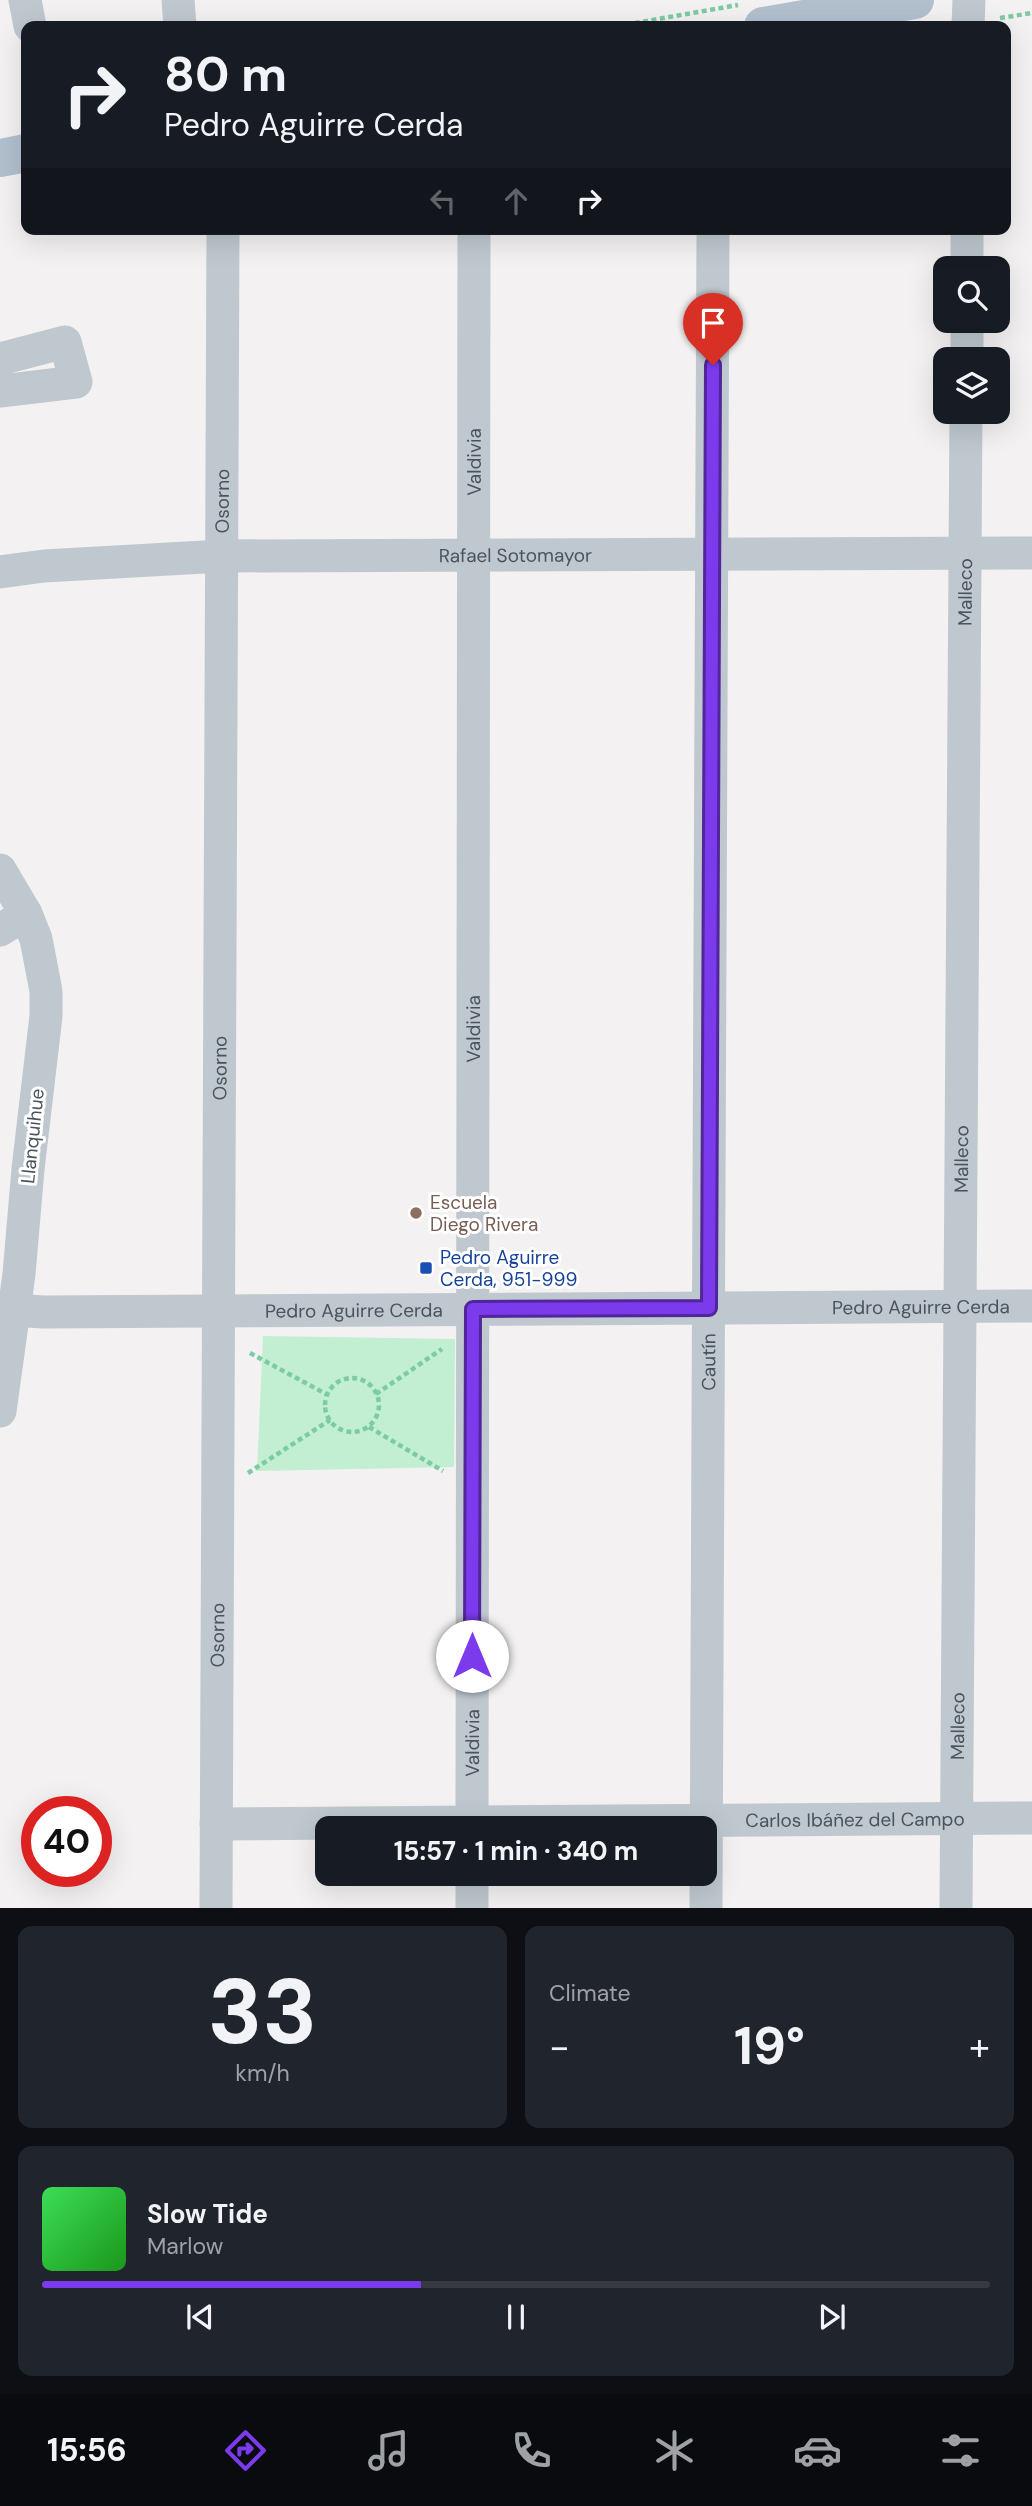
<!DOCTYPE html>
<html lang="en">
<head>
<meta charset="utf-8">
<style>
	:root { --surface:#171b24; --page:#20242c; --text:#f1f3f6; --muted:#9ea1a6; --line:#363941; --accent:#7c3aed }
	body { margin:0; font-family:"DM Sans",sans-serif; background:var(--page); color:var(--text); height:100vh; display:flex; flex-direction:column; font-size:26px; white-space:nowrap }
	* { box-sizing:border-box; margin:0 }
	p { font-size:23px; color:var(--muted) }
	.icon { flex:none; width:38px; height:38px; fill:none; stroke:currentColor; stroke-width:2; stroke-linecap:round; stroke-linejoin:round }
	.map { position:relative; height:1908px; overflow:hidden }
	.panel { display:flex; flex-direction:column; gap:18px; padding:18px; background:#0d0f14; flex:1 }
	.panel>* { flex:none }
	.hud { position:absolute; left:21px; top:21px; width:990px; height:214px; border-radius:14px; box-shadow:0 7px 28px #0002; background:#171b24; color:var(--text); overflow:hidden }
	.controls { position:absolute; left:933px; top:256px; display:grid; gap:14px }
	.controls a { display:grid; place-items:center; width:77px; height:77px; border-radius:14px; background:var(--surface); box-shadow:0 7px 28px #0002; font-size:35px }
	.speed { position:absolute; left:21px; top:1796px; display:flex; gap:14px; font-size:35px; font-weight:700; text-align:center }
	.speed>* { display:grid; place-content:center; width:91px; height:91px; border-radius:50%; background:var(--surface); box-shadow:0 7px 28px #0002; line-height:1 }
	.speed .limit { border:10px solid #d22; background:#fff; color:#111 }
	.pin { position:absolute; display:grid; place-items:center; width:60px; height:60px; color:#fff; margin:-72px -30px; border-radius:50% 50% 50% 0; rotate:-45deg; box-shadow:0 0 7px #0007 }
	.pin .icon { rotate:45deg }
	.me { position:absolute; width:77px; margin:-38px; rotate:0deg; stroke-linejoin:round; filter:drop-shadow(0 0 5px #0008) }
	.turn { display:flex; align-items:center; gap:24px; height:147px; padding:0 28px; font-size:32px }
	.turn .icon { width:91px; height:91px; stroke-width:2.5 }
	.turn b { display:block; font-size:49px; line-height:60px }
	.lanes { display:flex; align-items:center; height:66px; padding:0 28px; background:#0003; justify-content:center; gap:35px; direction:ltr }
	.lanes .off { opacity:.35 }
	.big { font-size:52px; font-weight:700; line-height:1.1 }
	.panel .tile { flex:1; display:flex; flex-direction:column; justify-content:center; gap:10px; min-width:0; padding:0 24px; border-radius:14px; background:var(--page) }
	.panel .dial { align-items:center; gap:0 }
	.dial b { font-size:91px; line-height:1 }
	.song { display:flex; align-items:center; gap:21px }
	.cover { width:84px; height:84px; border-radius:10px; background:linear-gradient(135deg,hsl(130 70% 55%),hsl(120 70% 35%)) }
	.played { height:7px; border-radius:4px; background:linear-gradient(90deg,var(--accent) 40%,var(--line) 40%) }
	.keys { display:flex; justify-content:space-around; direction:ltr }
	.heat { display:flex; justify-content:space-between; align-items:center; font-size:38px; direction:ltr }
	.panel .tiles { flex:1; display:grid; gap:18px; grid-template-columns:1fr 1fr }
	.tile:last-child { grid-column:span 2 }
	.trip { position:absolute; left:315px; top:1816px; width:402px; height:70px; border-radius:14px; background:var(--surface); box-shadow:0 7px 28px #0002; font-weight:700; line-height:70px; text-align:center }
	.dock { display:flex; height:112px; justify-content:space-around; align-items:center; background:#090b0e; color:var(--muted) }
	.dock .icon { width:49px; height:49px }
	.dock .on { color:var(--accent) }
	.dock b { font-size:32px; color:var(--text) }
	.map>svg:first-child { display:block }
	.green { fill:#c2eed2 }
	.lines { fill:none; stroke-linecap:round; stroke-linejoin:round }
	.path { stroke:#7bcba3; stroke-width:4.5; stroke-dasharray:5 3.5; stroke-linecap:butt }
	.minor { stroke:#bfc8cf; stroke-width:33 }
	.major { stroke:#b2c0ce; stroke-width:38 }
	.route-casing { stroke:#51269a; stroke-width:18 }
	.route { stroke:#7c3aed; stroke-width:12 }
	.education-dot { fill:#8d6e63; stroke:#fff; stroke-width:2.5 }
	.transit-dot { fill:#1a4fb4; stroke:#fff; stroke-width:2.5 }
	.labels { text-anchor:middle; stroke-width:6; stroke-linejoin:round; paint-order:stroke }
	.street-label { font-size:19px; fill:#49545e; stroke:#fff }
	.education-label { font-size:19px; fill:#785e54; stroke:#fff; text-anchor:start }
	.transit-label { font-size:19px; fill:#164399; stroke:#fff; text-anchor:start }
</style>
</head>
<body>
<div class="map">
<svg width="1032" height="1908" viewBox="0 0 1032 1908">
	<rect width="100%" height="100%" fill="#f3f1f1"/>
	<path class="green" d="M263,1336L455,1339L454,1467L257,1471Z"/>
	<g class="lines">
		<path class="path" d="M1000,18L1032,13
			M618,26L738,5
			M250,1353L328,1395
			M325 1405a27 27 0 1 1 54 0a27 27 0 1 1-54 0Z
			M376,1394L442,1349
			M369,1427L443,1471
			M248,1473L330,1420"/>
		<g class="minor">
			<path d="M25,0L30,26"/>
			<path d="M178,0L180,26"/>
			<path d="M968,26L969,0"/>
			<path d="M967,268V229"/>
			<path d="M0,359L65,342L76,382L0,391"/>
			<path d="M967,359V320"/>
			<path id="s1" d="M0,572L44,566L222,556L1032,553"/>
			<path d="M0,870L26,914L36,939L46,991V1016L28,1169L19,1274L0,1411"/>
			<path d="M0,930L26,914"/>
			<path id="s2" d="M13,1310L43,1312L1032,1306"/>
			<path id="s3" d="M216,1824L1032,1818"/>
			<path id="s4" d="M472,1829L474,229"/>
			<path id="s5" d="M216,1908L223,229"/>
			<path d="M472,1908V1874"/>
			<path id="s6" d="M706,1908L713,229"/>
			<path id="s7" d="M956,1908L966,411"/>
		</g>
		<path class="major" d="M763,26L915,0
			M0,158L26,153"/>
	</g>
	<g class="lines">
		<defs>
			<path id="route" d="M472,1656L473,1309L709,1308L713,365"/>
		</defs>
		<use href="#route" class="route-casing"/>
		<use href="#route" class="route"/>
	</g>
	<circle class="education-dot" cx="416" cy="1213" r="7"/>
	<rect class="transit-dot" x="419" y="1261" width="14" height="14" rx="3.5"/>
	<g class="labels">
		<g class="street-label">
			<text dy="7" stroke="none"><textPath href="#s4" startOffset="1367">Valdivia</textPath></text>
			<text dy="7" stroke="none"><textPath href="#s5" startOffset="1407">Osorno</textPath></text>
			<text dy="7" stroke="none"><textPath href="#s1" startOffset="516">Rafael Sotomayor</textPath></text>
			<text dy="7" stroke="none"><textPath href="#s7" startOffset="1316">Malleco</textPath></text>
			<text dy="7" stroke="none"><textPath href="#s4" startOffset="800">Valdivia</textPath></text>
			<text dy="7" stroke="none"><textPath href="#s5" startOffset="840">Osorno</textPath></text>
			<text transform="translate(32 1136) rotate(-84)" y="7">Llanquihue</text>
			<text dy="7" stroke="none"><textPath href="#s7" startOffset="749">Malleco</textPath></text>
			<text dy="7" stroke="none"><textPath href="#s2" startOffset="908">Pedro Aguirre Cerda</textPath></text>
			<text dy="7" stroke="none"><textPath href="#s2" startOffset="341">Pedro Aguirre Cerda</textPath></text>
			<text dy="7" stroke="none"><textPath href="#s6" startOffset="546">Cautín</textPath></text>
			<text dy="7" stroke="none"><textPath href="#s5" startOffset="273">Osorno</textPath></text>
			<text dy="7" stroke="none"><textPath href="#s7" startOffset="182">Malleco</textPath></text>
			<text dy="7" stroke="none"><textPath href="#s4" startOffset="86">Valdivia</textPath></text>
			<text dy="7" stroke="none"><textPath href="#s3" startOffset="639">Carlos Ibáñez del Campo</textPath></text>
		</g>
		<g class="education-label">
			<text x="430" y="1209">Escuela<tspan x="430" dy="22">Diego Rivera</tspan></text>
		</g>
		<g class="transit-label">
			<text x="440" y="1264">Pedro Aguirre<tspan x="440" dy="22">Cerda, 951-999</tspan></text>
		</g>
	</g>
</svg>
<div class="controls">
<a><svg class="icon" aria-label="search" viewBox="0 0 24 24"><circle cx="10" cy="10" r="6"/><path d="M15 15l6 6"/></svg></a>
<a><svg class="icon" aria-label="layers" viewBox="0 0 24 24"><path d="M12 4l9 5-9 5-9-5zM3 14l9 5 9-5"/></svg></a>
</div>
<div class="speed"><div class="limit">40</div></div>
<div class="pin" style="left:713px;top:365px;background:#d93025"><svg class="icon" aria-label="arrive" viewBox="0 0 24 24"><path d="M6 21V4h12l-3 4 3 4H6"/></svg></div>
<svg class="me" style="left:472px;top:1656px" viewBox="-20 -20 40 40"><circle r="19" fill="#fff"/><path d="M0-13L10 11 0 6-10 11z" fill="#7c3aed"/></svg>
<div class="trip">15:57 · 1 min · 340 m</div>
<div class="hud">
<div class="turn"><svg class="icon" aria-label="right" viewBox="0 0 24 24"><path d="M7 20v-9h11M14 6l5 5-5 5"/></svg><div><b>80 m</b>Pedro Aguirre Cerda</div></div>
<div class="lanes"><svg class="icon off" aria-label="left" viewBox="0 0 24 24"><path d="M17 20v-9H6M10 6l-5 5 5 5"/></svg><svg class="icon off" aria-label="ahead" viewBox="0 0 24 24"><path d="M12 20V5M6 11l6-6 6 6"/></svg><svg class="icon" aria-label="right" viewBox="0 0 24 24"><path d="M7 20v-9h11M14 6l5 5-5 5"/></svg></div>
</div>
</div>
<section class="panel">
<div class="tiles">
<div class="tile dial"><b>33</b><p>km/h</p></div>
<div class="tile"><p>Climate</p>
<div class="heat"><a>−</a><b class="big">19°</b><a>+</a></div>
</div>
<div class="tile">
<div class="song"><i class="cover"></i><div><b>Slow Tide</b><p>Marlow</p></div></div>
<div class="played"></div>
<div class="keys"><svg class="icon" aria-label="previous" viewBox="0 0 24 24"><path d="M18 5L8 12l10 7zM5 5v14"/></svg><svg class="icon" aria-label="pause" viewBox="0 0 24 24"><path d="M8 5v14M16 5v14"/></svg><svg class="icon" aria-label="next" viewBox="0 0 24 24"><path d="M6 5l10 7-10 7zM19 5v14"/></svg></div>
</div>
</div>
</section>
<nav class="dock">
<b>15:56</b>
<svg class="icon on" aria-label="directions" viewBox="0 0 24 24"><path d="M12 3l9 9-9 9-9-9zM9 14v-3h6M13 9l2 2-2 2"/></svg>
<svg class="icon" aria-label="music" viewBox="0 0 24 24"><path d="M9 18V5l10-2v13"/><circle cx="6" cy="18" r="3"/><circle cx="16" cy="16" r="3"/></svg>
<svg class="icon" aria-label="phone" viewBox="0 0 24 24"><path d="M5 4h4l2 5-3 2q2 4 5 5l2-3 5 2v4C11 20 4 13 5 4z"/></svg>
<svg class="icon" aria-label="climate" viewBox="0 0 24 24"><path d="M12 3v18M4 7l16 10M4 17L20 7"/></svg>
<svg class="icon" aria-label="car" viewBox="0 0 24 24"><path d="M5 17H2v-5l4-1 3-4h7l3 4 3 1v5h-3M9 17h6M6 11h13"/><circle cx="7" cy="17" r="2"/><circle cx="17" cy="17" r="2"/></svg>
<svg class="icon" aria-label="filters" viewBox="0 0 24 24"><path d="M4 7h16M4 17h16"/><circle cx="9" cy="7" r="2"/><circle cx="15" cy="17" r="2"/></svg>
</nav>
</body>
</html>
